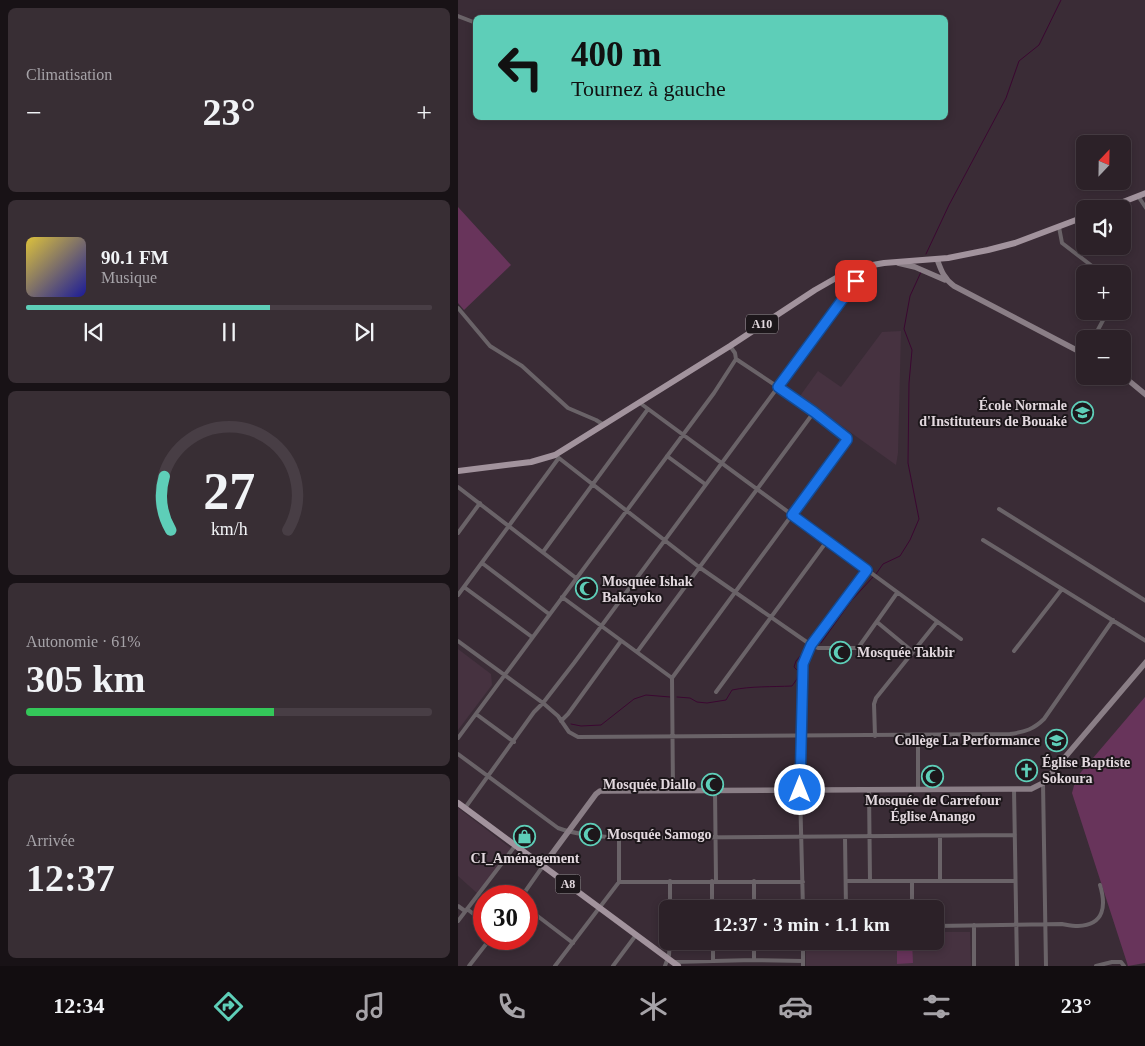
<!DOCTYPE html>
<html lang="fr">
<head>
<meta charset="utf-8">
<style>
	:root { --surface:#2c2128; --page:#382e34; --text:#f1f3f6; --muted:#a6a3a8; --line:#483e45; --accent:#5eceb8 }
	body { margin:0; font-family:"Times New Roman",serif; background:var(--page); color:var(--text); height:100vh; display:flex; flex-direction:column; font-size:19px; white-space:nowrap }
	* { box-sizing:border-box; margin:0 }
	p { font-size:16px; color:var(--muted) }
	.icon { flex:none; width:28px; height:28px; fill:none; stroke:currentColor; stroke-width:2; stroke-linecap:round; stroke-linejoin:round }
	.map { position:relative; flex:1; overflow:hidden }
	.sheet { display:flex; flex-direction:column; gap:8px; padding:8px; background:#181216; width:458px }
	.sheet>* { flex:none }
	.banner { position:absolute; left:15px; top:15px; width:475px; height:105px; border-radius:8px; box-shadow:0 2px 8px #0003,0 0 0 1px var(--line); background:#5eceb8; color:#111; overflow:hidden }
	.needle { width:32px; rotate:22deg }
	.tools { position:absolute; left:618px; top:135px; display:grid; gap:10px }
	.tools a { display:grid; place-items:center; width:55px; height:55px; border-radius:8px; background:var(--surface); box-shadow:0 2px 8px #0003,0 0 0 1px var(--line); font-size:25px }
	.speed { position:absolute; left:15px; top:885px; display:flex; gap:10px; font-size:25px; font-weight:700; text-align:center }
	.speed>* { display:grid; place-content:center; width:65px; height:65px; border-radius:50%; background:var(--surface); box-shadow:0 2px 8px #0003,0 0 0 1px var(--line); line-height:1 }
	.speed .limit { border:8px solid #d22; background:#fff; color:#111 }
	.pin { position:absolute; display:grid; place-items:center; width:42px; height:42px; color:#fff; margin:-21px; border-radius:10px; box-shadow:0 2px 8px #0006 }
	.me { position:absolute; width:55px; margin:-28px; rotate:0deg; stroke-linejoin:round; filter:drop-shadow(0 0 4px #0008) }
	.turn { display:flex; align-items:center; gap:18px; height:105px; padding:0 15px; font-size:22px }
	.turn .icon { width:65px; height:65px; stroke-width:2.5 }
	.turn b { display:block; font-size:35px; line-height:42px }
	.big { font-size:38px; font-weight:600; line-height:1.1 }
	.sheet .widget { flex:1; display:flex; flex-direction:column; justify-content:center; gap:8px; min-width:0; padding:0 18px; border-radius:8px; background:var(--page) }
	.sheet .dial { align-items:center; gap:0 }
	.dial svg { height:130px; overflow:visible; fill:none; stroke:var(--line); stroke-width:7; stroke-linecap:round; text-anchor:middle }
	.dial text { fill:var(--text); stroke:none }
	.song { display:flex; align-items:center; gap:15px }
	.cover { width:60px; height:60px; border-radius:8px; background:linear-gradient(135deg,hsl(50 70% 55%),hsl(240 70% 35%)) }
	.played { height:5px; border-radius:2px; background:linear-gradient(90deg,var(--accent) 60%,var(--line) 60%) }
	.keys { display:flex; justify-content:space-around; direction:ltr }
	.heat { display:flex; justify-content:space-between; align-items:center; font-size:28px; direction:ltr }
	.charge { height:8px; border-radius:4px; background:linear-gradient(90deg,#34c759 61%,var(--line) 0) }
	.trip { position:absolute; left:201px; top:900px; width:285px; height:50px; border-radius:8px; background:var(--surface); box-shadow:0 2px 8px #0003,0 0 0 1px var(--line); font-weight:600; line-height:50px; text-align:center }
	.tabs { display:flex; height:80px; justify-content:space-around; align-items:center; background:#120d10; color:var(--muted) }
	.tabs .icon { width:35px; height:35px }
	.tabs .on { color:var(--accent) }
	.tabs b { font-size:22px; color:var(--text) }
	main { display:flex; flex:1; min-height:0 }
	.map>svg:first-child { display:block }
	.built { fill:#463240 }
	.green { fill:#68345b }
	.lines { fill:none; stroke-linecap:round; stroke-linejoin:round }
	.stream { stroke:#3b0731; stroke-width:1 }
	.street { stroke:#6a6368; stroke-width:4 }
	.secondary { stroke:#8a7e86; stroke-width:5.5 }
	.primary { stroke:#a2939d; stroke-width:6 }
	.route-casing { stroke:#114b97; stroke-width:12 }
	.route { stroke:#1a73e8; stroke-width:9 }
	.labels { text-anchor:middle; stroke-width:4; stroke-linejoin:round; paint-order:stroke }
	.shield { fill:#1d171b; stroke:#a79ea4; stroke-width:1 }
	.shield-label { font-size:12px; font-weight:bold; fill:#e2d8de }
	.poi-label { font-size:14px; font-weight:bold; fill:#e2d8de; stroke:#1d171b; text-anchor:start }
</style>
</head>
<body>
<main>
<section class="sheet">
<div class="widget"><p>Climatisation</p>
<div class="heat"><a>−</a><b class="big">23°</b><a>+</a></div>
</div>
<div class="widget">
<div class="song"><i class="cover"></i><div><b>90.1 FM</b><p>Musique</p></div></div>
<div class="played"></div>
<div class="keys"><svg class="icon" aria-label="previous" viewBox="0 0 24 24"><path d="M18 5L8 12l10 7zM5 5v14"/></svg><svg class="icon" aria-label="pause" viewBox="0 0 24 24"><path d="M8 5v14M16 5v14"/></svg><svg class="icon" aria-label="next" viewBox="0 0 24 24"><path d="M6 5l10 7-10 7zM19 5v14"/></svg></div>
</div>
<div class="widget dial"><svg viewBox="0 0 100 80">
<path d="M14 69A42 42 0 1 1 86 69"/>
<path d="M14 69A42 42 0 0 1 10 36" stroke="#5eceb8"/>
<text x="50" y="56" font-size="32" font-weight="700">27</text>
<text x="50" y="72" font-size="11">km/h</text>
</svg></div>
<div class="widget"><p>Autonomie · 61%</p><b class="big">305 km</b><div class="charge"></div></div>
<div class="widget"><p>Arrivée</p><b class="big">12:37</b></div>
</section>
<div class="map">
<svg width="688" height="966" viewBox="0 0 688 966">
	<rect width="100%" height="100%" fill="#3a2c36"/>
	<path class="built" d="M443,331L440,453L438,465L342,396L360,371L383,387L424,332Z
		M0,649L33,674L34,685L0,730Z
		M0,808L54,849L20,894L0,876Z
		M478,932H512L513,966H348V941H478Z"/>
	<path class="green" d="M0,207L53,265L6,310L0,303Z
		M687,697V963L670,966L614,793L618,778Z
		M439,941H454L455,963L439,964Z"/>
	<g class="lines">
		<path class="stream" d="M468,254L491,205L548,98L561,61L581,45L603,0
			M418,574L425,564L442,556L452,540L461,519L450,463L451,383L454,350L446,329L452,296L463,272
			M363,643L393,601L415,577
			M219,697L232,698L239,702L249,703L268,700L274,690C293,686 314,687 334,686L339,679L340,671L336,667L338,661L343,655
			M113,724L123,726L143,725L176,699L188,695L212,697"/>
		<path class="street" d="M0,16L18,23
			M680,196L688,208
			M601,227L604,243L634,266
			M0,308L32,346L64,366L110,408L138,420L146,425
			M635,339L650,311
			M182,403L503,639
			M97,455L241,567L353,645L360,648H400L439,593
			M209,456L247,484
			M0,487L118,578
			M541,509L688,601
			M0,533L22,503
			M525,540L688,641
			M85,552L190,409
			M24,563L91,614
			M6,587L74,637
			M0,595L100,459
			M104,597L214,678
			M419,622L454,651
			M0,641L85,703L100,716L111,732L120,737L552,734C567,732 576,729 586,719L655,620
			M556,651L604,589
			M179,652L356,412
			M258,692L369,541
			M18,714L56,742
			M103,721L110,714L163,641
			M460,735V789
			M417,736L416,704L418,698L479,622
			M0,738L256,393L278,359L277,353L272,346
			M0,754L100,828C120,835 140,836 161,838L557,835
			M585,783L588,966
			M556,789L559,966
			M257,790L258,881
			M411,790L412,881
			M215,791L214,678L389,440V438L347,405L278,359
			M7,808L76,712L85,703L116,663L408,268
			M482,836V881
			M387,837L388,909
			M254,881V909
			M388,881H557
			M454,881V909
			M161,882H345
			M64,896L85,866
			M0,906L7,911
			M69,908L115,943
			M9,909L26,922
			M212,909V881
			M296,909V881
			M345,909L342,790L345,664L353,645L409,570
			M0,921L57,846
			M516,925V966
			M478,926L604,924C610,925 615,926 620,926C647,925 648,905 642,885
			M255,941V961
			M296,941V960
			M345,941V966
			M215,962L296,960L345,961
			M11,966L32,939
			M97,966L161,882V838
			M155,966L178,935
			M207,966L211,955L212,941
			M638,966L654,962H663L666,966"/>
		<path class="secondary" d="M479,259C483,270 486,279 496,286L626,354
			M440,263L457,267L487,280
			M664,375L688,395
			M85,866L138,794L142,791L573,789L585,783L688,662"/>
		<path class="primary" d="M647,209L688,193
			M0,471L73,462L97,455L272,346L357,290L378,278L409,266L426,263L490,258L530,250L557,243L626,217
			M0,803L220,966"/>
	</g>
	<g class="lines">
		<defs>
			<path id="route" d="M342,790L345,664L353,645L409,570L334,515L389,440V438L356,412L320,387L398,281"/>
		</defs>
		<use href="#route" class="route-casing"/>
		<use href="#route" class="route"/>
	</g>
	<defs>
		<symbol id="university-ring" viewBox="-11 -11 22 22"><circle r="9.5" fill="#1d171b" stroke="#5eceb8" stroke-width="1.5"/><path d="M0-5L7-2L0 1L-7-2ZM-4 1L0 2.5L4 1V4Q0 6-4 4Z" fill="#5eceb8"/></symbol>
		<symbol id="mosque-ring" viewBox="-11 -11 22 22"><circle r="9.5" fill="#1d171b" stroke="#5eceb8" stroke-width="1.5"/><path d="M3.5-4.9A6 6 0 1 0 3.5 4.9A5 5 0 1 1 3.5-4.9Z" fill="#5eceb8"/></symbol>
		<symbol id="school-ring" viewBox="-11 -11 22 22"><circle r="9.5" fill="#1d171b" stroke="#5eceb8" stroke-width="1.5"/><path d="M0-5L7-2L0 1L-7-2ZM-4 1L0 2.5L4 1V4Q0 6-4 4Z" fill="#5eceb8"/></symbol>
		<symbol id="church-ring" viewBox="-11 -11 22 22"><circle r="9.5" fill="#1d171b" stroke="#5eceb8" stroke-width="1.5"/><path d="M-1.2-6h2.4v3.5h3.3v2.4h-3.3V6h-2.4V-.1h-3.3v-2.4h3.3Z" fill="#5eceb8"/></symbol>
		<symbol id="shop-ring" viewBox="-11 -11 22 22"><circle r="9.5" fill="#1d171b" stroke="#5eceb8" stroke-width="1.5"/><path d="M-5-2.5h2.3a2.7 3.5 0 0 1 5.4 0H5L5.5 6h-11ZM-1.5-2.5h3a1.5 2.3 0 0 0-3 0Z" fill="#5eceb8"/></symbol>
	</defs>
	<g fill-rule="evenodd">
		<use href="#university-ring" x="612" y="400" width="25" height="25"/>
		<use href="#mosque-ring" x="116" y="576" width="25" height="25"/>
		<use href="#mosque-ring" x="370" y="640" width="25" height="25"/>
		<use href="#school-ring" x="586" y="728" width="25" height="25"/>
		<use href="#church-ring" x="556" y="758" width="25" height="25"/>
		<use href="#mosque-ring" x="462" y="764" width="25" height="25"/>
		<use href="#mosque-ring" x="242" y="772" width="25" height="25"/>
		<use href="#mosque-ring" x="120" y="822" width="25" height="25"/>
		<use href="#shop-ring" x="54" y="824" width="25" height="25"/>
	</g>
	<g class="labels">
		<g class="shield">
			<rect x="288" y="314.5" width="32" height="19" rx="4"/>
			<rect x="97.5" y="874.5" width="25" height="19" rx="4"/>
		</g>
		<g class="shield-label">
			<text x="304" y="328">A10</text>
			<text x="110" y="888">A8</text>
		</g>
		<g class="poi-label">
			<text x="609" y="410" text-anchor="end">École Normale<tspan x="609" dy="16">d'Instituteurs de Bouaké</tspan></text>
			<text x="144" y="586">Mosquée Ishak<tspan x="144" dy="16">Bakayoko</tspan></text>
			<text x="399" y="657">Mosquée Takbir</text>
			<text x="582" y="745" text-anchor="end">Collège La Performance</text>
			<text x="584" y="767">Église Baptiste<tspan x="584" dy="16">Sokoura</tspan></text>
			<text x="238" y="789" text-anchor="end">Mosquée Diallo</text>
			<text x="475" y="805" text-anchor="middle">Mosquée de Carrefour<tspan x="475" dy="16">Église Anango</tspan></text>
			<text x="149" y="839">Mosquée Samogo</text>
			<text x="67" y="863" text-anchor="middle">CI_Aménagement</text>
		</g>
	</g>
</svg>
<div class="tools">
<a><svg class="needle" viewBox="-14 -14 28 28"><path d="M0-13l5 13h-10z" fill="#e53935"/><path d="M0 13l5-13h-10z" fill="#a6a3a8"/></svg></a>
<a><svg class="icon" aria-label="sound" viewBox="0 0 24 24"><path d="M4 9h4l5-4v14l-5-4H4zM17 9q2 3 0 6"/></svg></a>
<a>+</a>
<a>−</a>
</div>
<div class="speed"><div class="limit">30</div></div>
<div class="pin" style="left:398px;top:281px;background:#d93025"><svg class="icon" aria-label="arrive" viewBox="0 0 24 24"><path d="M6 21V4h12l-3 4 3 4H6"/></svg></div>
<svg class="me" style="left:342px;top:790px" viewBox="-20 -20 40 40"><circle r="17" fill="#1a73e8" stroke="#fff" stroke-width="3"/><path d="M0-11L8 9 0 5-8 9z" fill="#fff"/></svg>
<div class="trip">12:37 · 3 min · 1.1 km</div>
<div class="banner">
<div class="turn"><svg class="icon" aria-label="left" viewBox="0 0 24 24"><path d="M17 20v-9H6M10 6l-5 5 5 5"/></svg><div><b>400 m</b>Tournez à gauche</div></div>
</div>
</div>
</main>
<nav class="tabs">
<b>12:34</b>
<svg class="icon on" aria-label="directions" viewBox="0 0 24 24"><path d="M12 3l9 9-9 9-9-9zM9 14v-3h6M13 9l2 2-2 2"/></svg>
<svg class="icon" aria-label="music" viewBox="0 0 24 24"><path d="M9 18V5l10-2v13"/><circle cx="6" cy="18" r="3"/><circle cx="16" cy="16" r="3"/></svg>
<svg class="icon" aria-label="phone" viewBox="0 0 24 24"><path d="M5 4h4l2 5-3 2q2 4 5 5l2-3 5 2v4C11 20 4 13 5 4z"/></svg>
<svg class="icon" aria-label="climate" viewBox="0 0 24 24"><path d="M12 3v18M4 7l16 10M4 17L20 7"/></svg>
<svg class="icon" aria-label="car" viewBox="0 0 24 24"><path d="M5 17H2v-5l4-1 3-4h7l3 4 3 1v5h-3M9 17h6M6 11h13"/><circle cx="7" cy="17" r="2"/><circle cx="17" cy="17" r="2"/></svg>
<svg class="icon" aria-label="filters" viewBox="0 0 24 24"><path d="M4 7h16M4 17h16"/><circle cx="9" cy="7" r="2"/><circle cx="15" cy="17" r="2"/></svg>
<b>23°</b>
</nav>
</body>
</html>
